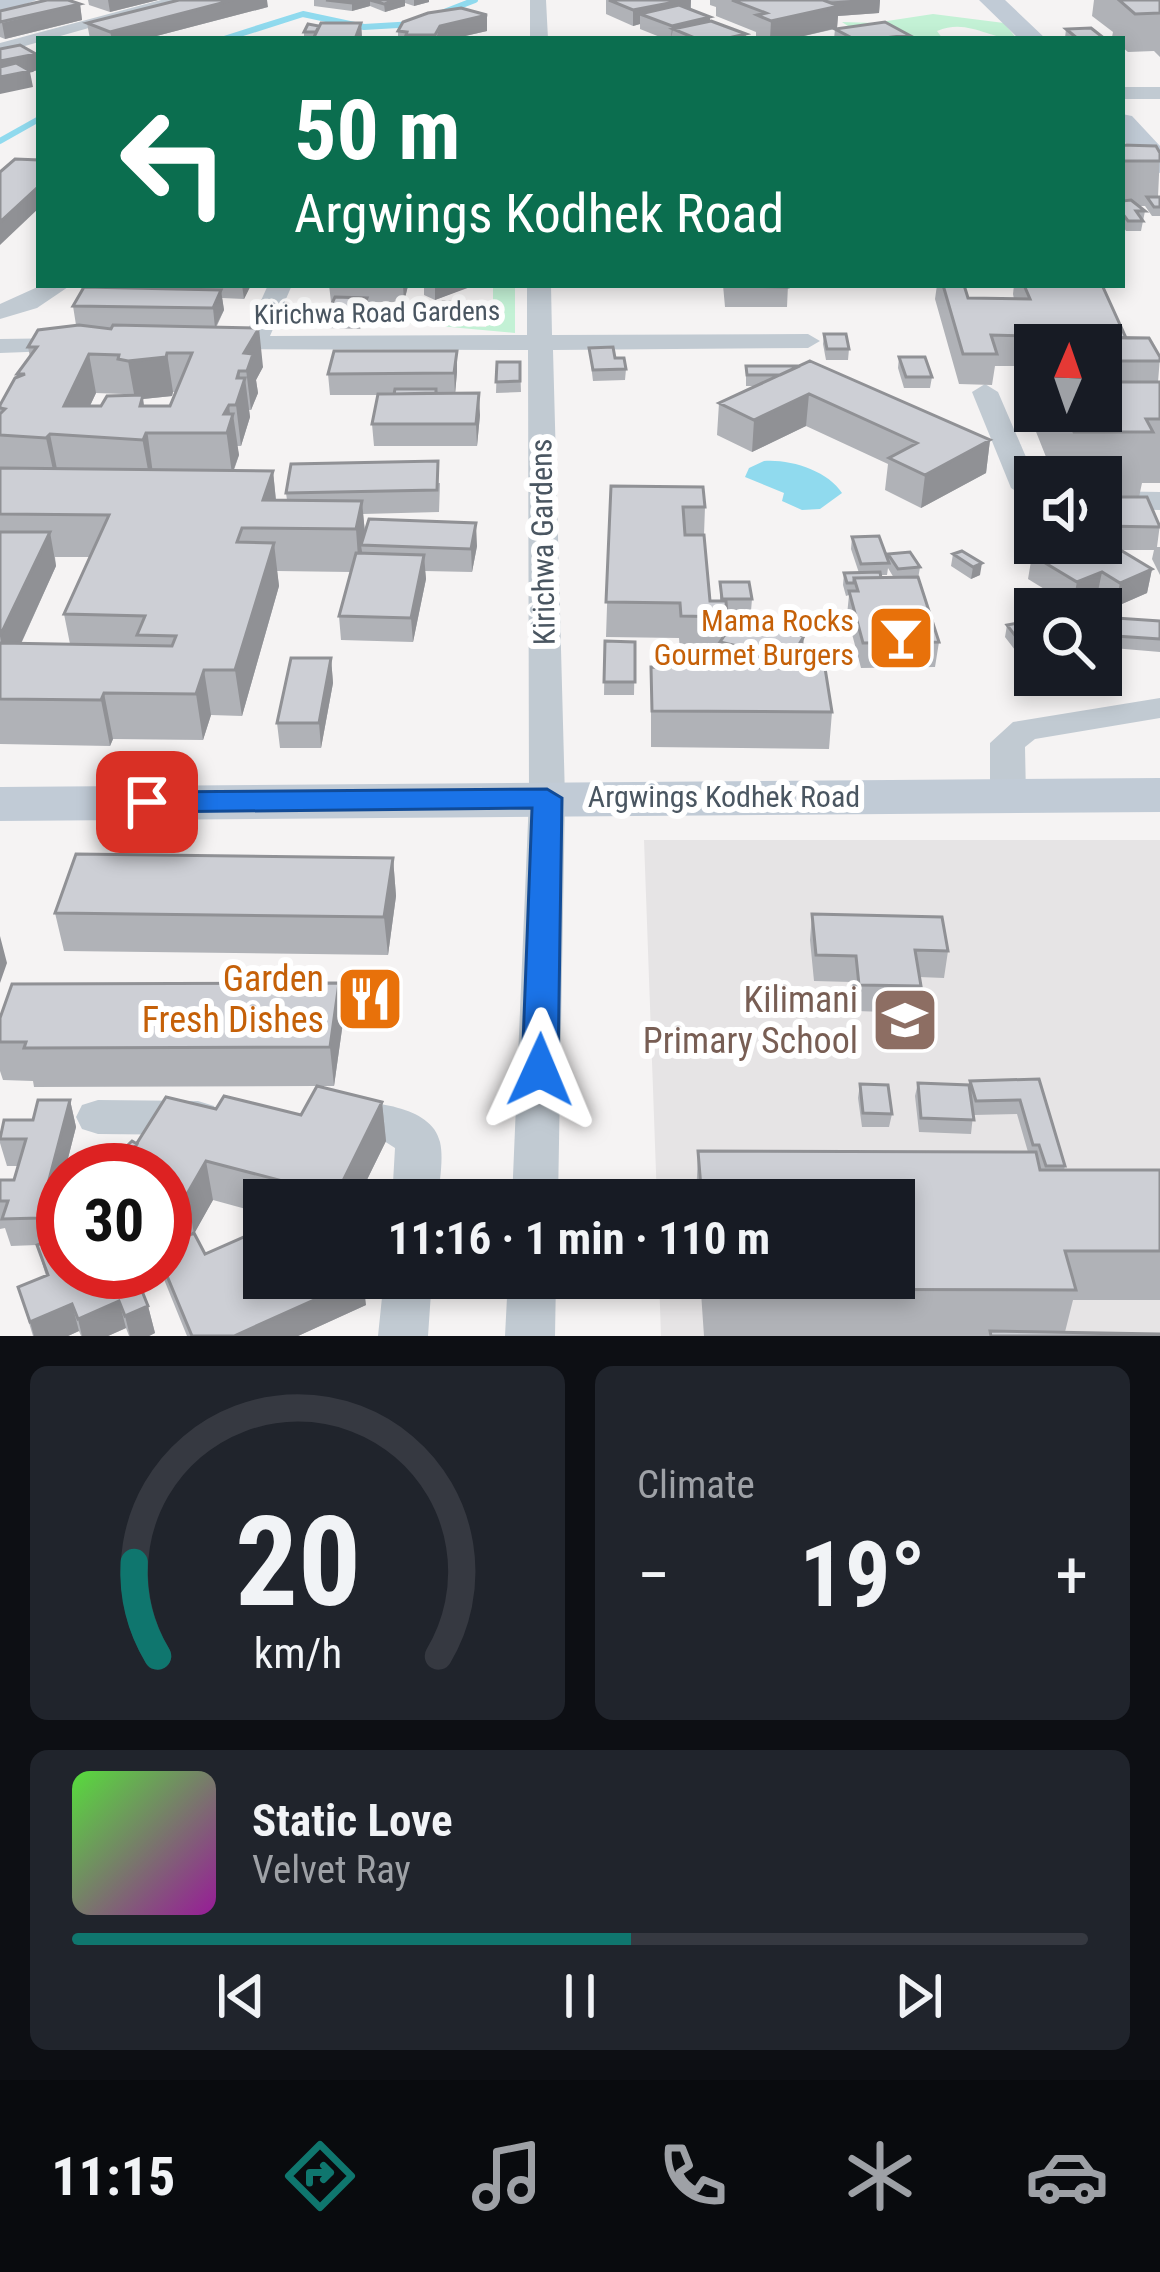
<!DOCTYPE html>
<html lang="en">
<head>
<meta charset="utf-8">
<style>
	:root { --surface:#171b24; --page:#20242c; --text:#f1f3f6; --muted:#9ea1a6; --line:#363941; --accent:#0f766e }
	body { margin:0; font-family:"Roboto Condensed",sans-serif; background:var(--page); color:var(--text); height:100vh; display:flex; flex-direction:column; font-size:45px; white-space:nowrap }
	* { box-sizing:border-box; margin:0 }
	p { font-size:39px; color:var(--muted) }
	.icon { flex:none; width:66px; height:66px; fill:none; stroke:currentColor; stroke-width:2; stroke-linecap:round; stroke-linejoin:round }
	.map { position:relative; height:1336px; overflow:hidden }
	.drawer { display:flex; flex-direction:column; gap:30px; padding:30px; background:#0d0f14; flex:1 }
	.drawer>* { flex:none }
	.top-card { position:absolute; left:36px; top:36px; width:1089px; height:252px; border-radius:0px; box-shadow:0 6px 18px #0003; background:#0b6e4f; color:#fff; overflow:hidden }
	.needle { width:78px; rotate:2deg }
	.fabs { position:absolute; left:1014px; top:324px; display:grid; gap:24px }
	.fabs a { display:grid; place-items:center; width:108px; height:108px; border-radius:0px; background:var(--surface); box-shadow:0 6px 18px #0003; font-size:60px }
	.speed { position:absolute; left:36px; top:1143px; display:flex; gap:24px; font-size:60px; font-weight:700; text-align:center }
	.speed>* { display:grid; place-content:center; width:156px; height:156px; border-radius:50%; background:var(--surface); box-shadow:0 6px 18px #0003; line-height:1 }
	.speed .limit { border:18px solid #d22; background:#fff; color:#111 }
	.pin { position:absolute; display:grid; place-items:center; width:102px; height:102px; color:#fff; margin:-51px; border-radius:24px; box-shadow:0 6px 18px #0006 }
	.me { position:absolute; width:132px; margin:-66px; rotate:1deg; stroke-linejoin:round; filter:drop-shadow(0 0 9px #0008) }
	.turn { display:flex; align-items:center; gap:42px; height:252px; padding:0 60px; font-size:54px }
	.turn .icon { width:156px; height:156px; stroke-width:2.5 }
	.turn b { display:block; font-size:84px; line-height:102px }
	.big { font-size:90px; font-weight:700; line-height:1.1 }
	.drawer .tile { flex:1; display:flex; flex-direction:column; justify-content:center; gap:18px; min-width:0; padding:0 42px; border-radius:18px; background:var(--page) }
	.drawer .dial { align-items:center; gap:0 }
	.dial svg { height:312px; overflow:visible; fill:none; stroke:var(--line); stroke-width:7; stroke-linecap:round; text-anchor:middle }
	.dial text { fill:var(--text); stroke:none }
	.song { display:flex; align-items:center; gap:36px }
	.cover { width:144px; height:144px; border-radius:18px; background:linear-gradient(135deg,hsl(110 70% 55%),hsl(300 70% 35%)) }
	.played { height:12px; border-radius:6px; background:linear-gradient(90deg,var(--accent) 55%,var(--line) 55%) }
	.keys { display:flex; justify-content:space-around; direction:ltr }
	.heat { display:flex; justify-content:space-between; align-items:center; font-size:66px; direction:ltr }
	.drawer .tiles { flex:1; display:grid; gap:30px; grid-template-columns:1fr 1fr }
	.tile:last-child { grid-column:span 2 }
	.trip { position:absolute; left:243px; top:1179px; width:672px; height:120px; border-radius:0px; background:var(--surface); box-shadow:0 6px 18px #0003; font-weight:700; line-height:120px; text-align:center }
	.tab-bar { display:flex; height:192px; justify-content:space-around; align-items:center; background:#090b0e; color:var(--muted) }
	.tab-bar .icon { width:84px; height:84px }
	.tab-bar .selected { color:var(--accent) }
	.tab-bar b { font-size:54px; color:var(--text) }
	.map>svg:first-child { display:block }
	.education { fill:#e6e4e5 }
	.green { fill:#c3f1d5 }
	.water { fill:#90daee }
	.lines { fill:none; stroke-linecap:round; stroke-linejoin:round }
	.stream { stroke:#90daee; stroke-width:6 }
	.minor { fill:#c1cad2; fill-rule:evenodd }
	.secondary { fill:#c1cbd6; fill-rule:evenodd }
	.wall { fill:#b0b2b7; fill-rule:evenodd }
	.shaded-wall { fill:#909195 }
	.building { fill:#cdcfd5; stroke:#909195; stroke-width:3; fill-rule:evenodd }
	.route { fill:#1a73e8; stroke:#114b97; stroke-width:3 }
	.labels { text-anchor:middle; stroke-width:12; stroke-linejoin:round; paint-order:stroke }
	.far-street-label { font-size:27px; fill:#4a5661; stroke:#fff }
	.street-label { font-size:30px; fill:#4a5661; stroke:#fff }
	.food-label { font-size:30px; fill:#c56008; stroke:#fff; text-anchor:end }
	.near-food-label { font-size:36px; fill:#c56008; stroke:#fff; text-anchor:end }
	.near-education-label { font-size:36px; fill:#785e54; stroke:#fff; text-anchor:end }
</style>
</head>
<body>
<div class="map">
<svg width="1160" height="1336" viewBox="0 0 1160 1336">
	<rect width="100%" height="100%" fill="#f5f3f3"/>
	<path class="education" d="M644,840H1160V1336H661L659,1278H894V1200H657Z"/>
	<path class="green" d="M933,14L1004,23L1017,39C987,39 968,18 937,31L943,39C912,39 867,41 842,22L874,23Z
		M493,285H515V333L406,323L486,327L493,313Z"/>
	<path class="water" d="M764,461C791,459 828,471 842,493L820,509L802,510L782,501L784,493L745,477L749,468Z"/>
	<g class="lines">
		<path class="stream" d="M439,14L475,0
			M224,39L303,14L364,27L415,24
			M0,141L39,119"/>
		<path class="minor" d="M161,0H188L0,53V43Z
			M530,0H546L548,39H530Z
			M1122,87H1160V99H1122Z
			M42,285H71L37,308L0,319V304Z
			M268,285H292L270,336L527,335V285H551L552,335L808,334L820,341L808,348L553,350L565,798L558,1200H512L529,798L528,350L209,349L206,344L209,339L245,336Z
			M70,338L79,340L82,345L79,350L0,353V339Z
			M985,384L998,392L1035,478V503L1011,488L972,392Z
			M1101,491L1160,492V510L1101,509Z
			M1160,698V718L1035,739L1025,747L1026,797L1021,805H995L990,797V743L1013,722Z
			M98,1100L198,1101L214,1106L220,1118L214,1130L198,1135L98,1134L82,1129L76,1117L82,1105Z
			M339,1101C368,1101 432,1105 440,1142C444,1159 439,1183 438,1200H392L395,1148L381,1139L323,1130L317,1118L323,1106Z
			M384,1278H432L428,1336H378Z
			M508,1278H556L555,1336H505Z"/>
		<path class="secondary" d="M0,0H37L0,13Z
			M979,0H1005L1046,39H1019Z
			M1122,114L1132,116L1160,146V173L1150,170L1122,139Z
			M1160,778V812L0,821V787Z"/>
	</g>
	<path class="wall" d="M88,0H158L110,12L89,5Z
		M314,0H429V2L414,6L405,3V6L385,12L370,6L352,11L314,6Z
		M606,0H691V10L710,17V21L746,34V39H665L640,29V24L633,26L606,14Z
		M710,0H880L879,13L838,16L837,28L908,39H834L835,29L791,39H758L756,38V32L716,16V7L710,5Z
		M1094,0H1160V57L1154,51L1128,52L1122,47V39H1114L1112,37L1113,32L1092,16Z
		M80,4L82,20L5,39L0,37V11Z
		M268,7L145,39H90L87,23Z
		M487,15V31L452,39H398V31Z
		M361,23L362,39H304V32L319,26Z
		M1066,29L1105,39H1067L1065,38Z
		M1122,145L1160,153L1158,197H1160V216H1152L1145,206H1139L1145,211L1141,231H1126L1122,225Z
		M81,285H123L121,288H135V285H251L244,299L222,298L224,310L216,328L263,367L256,380L258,393L251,410H249L250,417L241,446H237L239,455L234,470L273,471L276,500H287L286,493L440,483L439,512L363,514L365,533L477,546L472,572L425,571L426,579L413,642L341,640L339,616L351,572L277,571L279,586L242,716L211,715L203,740L113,739L110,746L0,744V405L18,377L17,374L30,357L28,347L76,325L73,306L82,291ZM173,392H176L170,406H144L143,399L172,396ZM96,393L123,394L124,396L101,406H90ZM55,557H90L64,614L70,644H21L56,566Z
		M329,285H408L404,302H367L368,308L360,329L327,328L326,317L333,302H331Z
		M424,285H473L435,300L424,295Z
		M723,285H788L787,307H725Z
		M937,285H964L968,298L1014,299L1013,294L1014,285H1102L1126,338L1160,357L1158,382H1160V483H1142L1139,497L1160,524L1157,547H1160V575L1152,559L1154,550H1119L1152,569L1147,593L1115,607L1097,596L1072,606L1028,579L1032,555H1101L1114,550L1093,549L1090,543H1101V477H1054L1019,389L1023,366H995L992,385L959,384L935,299ZM1035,345H1101V411H1035Z
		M470,313L467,326L440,325V315Z
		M824,334L849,349L848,360H826L823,344Z
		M589,348L615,358L626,369L625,380L593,381Z
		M457,351V372L455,393L480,415L477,446H374L372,424L377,395H330L328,374Z
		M899,357L932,377L930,388H904L898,368Z
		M497,362H520L521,392L496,393Z
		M746,366L823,367L990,440L986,473L921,508L885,490L888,464L806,426L752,452L717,435L719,403L756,386H746Z
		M611,486L705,507L704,535L710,601H720V582L752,599L751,611H727L726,633L792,626L791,633L802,660L797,668L832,712L829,749L651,747V667H725L719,666L720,652L680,651L679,638L606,637Z
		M852,537L887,560L888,554L920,567L918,579L939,642L935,667L861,668L847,615L849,595L846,596L843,585L844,573H859L851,549ZM888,568L894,578H881V575H887Z
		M962,551L980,575L971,579L951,566L953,554Z
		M1101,617L1160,621V652L1101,647Z
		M1035,620V651L1018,654L1005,637L1007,625Z
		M605,641L635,642L634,695H604Z
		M331,658L333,683L321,748H280L277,723Z
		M393,858L396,896L388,955L64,951L55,913Z
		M812,914L948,951L944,978L919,977L921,986L916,1013L856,1011L852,982L814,981L810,940Z
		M339,983L343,1022L334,1086H319L382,1102L386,1141L357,1200H264V1214L213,1200L194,1233L205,1254L264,1278L366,1305L298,1336H187L161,1272H165L193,1233L165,1226V1170L110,1162L137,1144L216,1109L301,1115L316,1086L34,1087L33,1081L3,1080L0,1071V1018Z
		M1039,1079L1065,1166L1064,1170H1160V1300H1073L1065,1332L1160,1336H704L700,1278H894V1200H696L698,1151L1028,1152L1017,1114L973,1115L971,1134L919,1132L915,1096L918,1083L969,1088L970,1081Z
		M860,1084L892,1114L889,1127H862L858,1098Z
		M70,1100L76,1127L65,1170H63V1201L59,1195L47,1241L63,1272H131L134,1283L148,1306L155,1333L149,1336H129L126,1328L108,1336H81L79,1331L68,1336H33L18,1287L46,1276L37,1245L11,1246L5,1228L0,1229V1180H14L18,1166H7L0,1143V1135Z"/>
	<path class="shaded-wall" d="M108,0H158L110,12Z
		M233,0H267L268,7L145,39H112L110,32Z
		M364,0H370V6L352,11V3Z
		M399,0H405V6L385,12L384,4Z
		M414,0H429V2L414,6Z
		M685,0H691L690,14H640V24L633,26V10Z
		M851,0H880L879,13L838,16L837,28L791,39H770L771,21L825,2Z
		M80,4L82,20L5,39L2,23Z
		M487,15V31L452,39H436L440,26Z
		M710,17V33L673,29L671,39L672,26Z
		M361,23L362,39H355Z
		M36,54L39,70L30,72L33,87L0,94V61Z
		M39,186V208L0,245V222Z
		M242,285H251L244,299Z
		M403,285L408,286L404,302Z
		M435,285H473V286L435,300Z
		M221,290L224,310L215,328L213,308Z
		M367,298L368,308L360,329L359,318Z
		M259,328L263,367L256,380L258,393L251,410L244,353Z
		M457,351V372L455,395L454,373Z
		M167,353L173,392L172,396L143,399L153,474L150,481L128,361Z
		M89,354L96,393L76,435L64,406Z
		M239,371L241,388L245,378L250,417L241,446L236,405Z
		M479,393L480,415L477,446L476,424Z
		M809,394L806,426L752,452L754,420Z
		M229,405L231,422L233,414L239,455L232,474L224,414Z
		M50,434L58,474L55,479L46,438Z
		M990,440L986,473L921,508L925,475Z
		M273,471L277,512L263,500Z
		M362,501L366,544L361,545L363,558L359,572L356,529Z
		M476,523L477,546L472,572L471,549Z
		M50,532L56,566L7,674L0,636Z
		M274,543L279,586L242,716L235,670Z
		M424,555L426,579L413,642L411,618Z
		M982,563L980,575L971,579L973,567Z
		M1152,569L1147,593L1115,607L1120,583Z
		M1102,572L1097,596L1072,606L1077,582Z
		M804,636L802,660L792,677L794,653Z
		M1035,639V651L1018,654L1020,642Z
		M331,658L333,683L321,748L319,723Z
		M204,670L211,715L203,740L196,694Z
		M104,693L113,739L110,746L101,700Z
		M393,858L396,896L388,955L384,917Z
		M0,936L7,963L0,983Z
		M339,983L343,1022L334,1086L330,1047Z
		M70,1100L76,1127L65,1170H63V1179L57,1185L59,1195L46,1245L39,1218Z
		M382,1102L386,1141L357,1200H336V1195Z
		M206,1161L213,1200L194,1234L187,1194Z
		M110,1272H131L135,1286L116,1294Z
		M363,1278L366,1305L298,1336H234Z
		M119,1301L126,1328L108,1336H82L78,1319Z
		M72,1304L79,1331L68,1336H34L30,1322Z
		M148,1306L155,1333L149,1336H130L125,1316Z"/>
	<path class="building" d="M47,0H68L80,4L0,22V11Z
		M179,0H233L110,32L87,23Z
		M326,0H364L352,3Z
		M370,0H399L384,4Z
		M609,0H685L633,10Z
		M732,0H823L839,6L771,21L757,15L766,13Z
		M1119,0H1160V13L1135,14Z
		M679,5L710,17L672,26L640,14Z
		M461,8L487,15L440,26L435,35H406L407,32L398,31L403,22L428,13Z
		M711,21L746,34L724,39H697L673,29Z
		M885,22L909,35L876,39H854L835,29Z
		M321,23H361L355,39H313Z
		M308,24L319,26L316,32H304Z
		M1091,28L1105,39H1078L1066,29Z
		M20,45L36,54L0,61V49Z
		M16,63L30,71L0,77V67Z
		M1122,145L1156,146L1160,153V161H1122Z
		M15,159L39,160V186L0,222V172Z
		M1147,197H1160V207H1154Z
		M1131,200L1145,211H1136L1143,221H1128L1122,213V201Z
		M726,285H788V287L727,286Z
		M943,285H964L968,298L1030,299L1024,285H1102L1126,338L1087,337L1083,329L1029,328L1028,336L991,335L997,354H963Z
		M84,287L221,290L213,308L73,306Z
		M335,297L367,298L359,318L326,317Z
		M443,302L470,303L467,316L440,315Z
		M79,325L111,329L113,325L259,328L244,353L253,354L247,371H239L237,378H245L236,405H229L224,414H233L227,433H146L143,440L50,434L46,438L0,435V414L5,409L0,408V405L15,378L25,374H17L37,347H28L38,330ZM167,353H192L170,406H140L143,395L107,396L101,406H64L89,354L119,355L118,359L128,361L166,357Z
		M1029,328L1083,329L1087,337L1149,338L1160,357V361H1101V345H1036Z
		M824,334H846L849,349H827Z
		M613,347L615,358H624L626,369L593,370L589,348Z
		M334,351H457L454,373L328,374Z
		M899,357H925L932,377H906Z
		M810,361L990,440L925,475L889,458L917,443L809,394L754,420L719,403Z
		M497,362H520V381L496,382Z
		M1101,365L1109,382H1160V419H1146L1153,432H1074L1065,411H1101Z
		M746,366H800L780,375H747Z
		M395,389H436V393L394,394Z
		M479,393L476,424H372L378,394Z
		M438,461L437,490L286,493L291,464Z
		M0,468L273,471L263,500L362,501L356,529L242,528L237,542L274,543L235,670H204L196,694L104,693L101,700L0,699V643L172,646L176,636L137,635L145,616L64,614L109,515L0,514Z
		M611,486L703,487L705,507H683L685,535H704L710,601H726L727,617L681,616L680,603L606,602Z
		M1101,497H1147L1160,527L1101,526Z
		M369,519L476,523L471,549L361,545Z
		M0,532H50L0,636Z
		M879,536L889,563L861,564L852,537Z
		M1061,543H1081L1101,555L1117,548L1152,569L1120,583L1102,572L1077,582L1032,555Z
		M962,551L982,563L973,567L953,554Z
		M910,552L920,567L898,569L888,554Z
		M356,553L424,555L411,618L339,616Z
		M880,572L881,578H854V583H847L844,573Z
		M918,577L939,642L863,643L849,591H858L854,578Z
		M720,582H749L752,599H722Z
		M739,614L792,626L789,632L804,636L794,653L778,649L775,655L720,642Z
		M1101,617L1160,621V639L1101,635Z
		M1035,620V639L1020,642L1007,625Z
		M605,641L635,642V682H604Z
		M291,658H331L319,723H277Z
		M651,667L825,668L832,712L652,711Z
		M76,854L393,858L384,917L55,913Z
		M812,914L942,917L948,951L915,950L921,986L859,985L856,956L816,955Z
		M339,983L330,1047L24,1048L26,1042H0V1018L12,984Z
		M1039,1079L1065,1166H1046L1039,1145H1033L1020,1100L976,1101L970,1081Z
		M918,1083L969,1085L974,1120L921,1118Z
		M860,1084L888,1085L892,1114L863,1113Z
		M317,1086L382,1102L336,1195L206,1161L187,1194L165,1189V1170H120L166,1097L216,1109L224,1096L301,1115Z
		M38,1100H70L39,1218L2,1219L8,1201H0V1180H14L26,1139H0L4,1120H33Z
		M132,1141L137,1144L120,1170H72L92,1151L110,1162Z
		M698,1151L1036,1152L1040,1170H1160V1251H1065L1076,1290L708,1289L707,1278H894V1200H702Z
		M264,1228V1278H363L234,1336H192L165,1271V1245L194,1233L205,1254Z
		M63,1234V1272H111L119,1290L138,1281L148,1306L125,1316L119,1301L78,1319L72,1304L30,1322L18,1287L48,1275L37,1245Z
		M990,1331L1160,1334V1336H991Z"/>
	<path class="route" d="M547,789L562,798L558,1070L553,1079L540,1083L528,1079L522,1070L532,808L147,812L132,802L147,792Z"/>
	<defs>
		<symbol id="bar-square" viewBox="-11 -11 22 22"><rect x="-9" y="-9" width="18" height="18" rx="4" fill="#e8710a" stroke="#fff"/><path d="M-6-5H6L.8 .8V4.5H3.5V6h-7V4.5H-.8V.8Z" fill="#fff"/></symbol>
		<symbol id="restaurant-square" viewBox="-11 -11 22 22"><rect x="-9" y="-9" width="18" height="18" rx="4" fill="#e8710a" stroke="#fff"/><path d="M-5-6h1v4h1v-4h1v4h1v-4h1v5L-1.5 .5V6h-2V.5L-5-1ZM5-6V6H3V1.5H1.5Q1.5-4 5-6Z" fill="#fff"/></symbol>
		<symbol id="school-square" viewBox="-11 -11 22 22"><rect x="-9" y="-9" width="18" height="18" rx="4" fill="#8d6e63" stroke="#fff"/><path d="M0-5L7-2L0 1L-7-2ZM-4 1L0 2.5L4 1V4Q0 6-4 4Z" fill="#fff"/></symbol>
	</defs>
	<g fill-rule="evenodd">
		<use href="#bar-square" x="863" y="600" width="76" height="76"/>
		<use href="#restaurant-square" x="332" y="961" width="76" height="76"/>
		<use href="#school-square" x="867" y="982" width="76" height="76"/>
	</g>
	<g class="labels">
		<g class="far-street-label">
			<text transform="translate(377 313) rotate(-1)" y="9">Kirichwa Road Gardens</text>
		</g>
		<g class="street-label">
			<text transform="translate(543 542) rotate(-91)" y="10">Kirichwa Gardens</text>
			<text x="724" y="807">Argwings Kodhek Road</text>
		</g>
		<g class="food-label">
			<text x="854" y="631">Mama Rocks<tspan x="854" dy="34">Gourmet Burgers</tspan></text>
		</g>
		<g class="near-food-label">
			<text x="324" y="991">Garden<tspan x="324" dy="41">Fresh Dishes</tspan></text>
		</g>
		<g class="near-education-label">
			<text x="858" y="1012">Kilimani<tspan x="858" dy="41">Primary School</tspan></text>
		</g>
	</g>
</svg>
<div class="fabs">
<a><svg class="needle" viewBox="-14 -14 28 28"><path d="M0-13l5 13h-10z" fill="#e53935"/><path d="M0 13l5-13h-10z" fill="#9ea1a6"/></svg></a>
<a><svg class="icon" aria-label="sound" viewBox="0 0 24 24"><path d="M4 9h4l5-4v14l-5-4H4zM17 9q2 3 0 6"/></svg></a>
<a><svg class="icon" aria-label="search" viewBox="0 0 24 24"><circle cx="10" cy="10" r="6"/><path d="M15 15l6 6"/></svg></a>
</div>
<div class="speed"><div class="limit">30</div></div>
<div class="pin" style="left:147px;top:802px;background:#d93025"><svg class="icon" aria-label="arrive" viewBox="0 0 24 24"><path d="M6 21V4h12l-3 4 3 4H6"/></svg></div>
<svg class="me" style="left:540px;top:1070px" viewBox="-20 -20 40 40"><path d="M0-17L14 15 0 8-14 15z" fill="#1a73e8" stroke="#fff" stroke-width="4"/></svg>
<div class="trip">11:16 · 1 min · 110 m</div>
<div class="top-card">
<div class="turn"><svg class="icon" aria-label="left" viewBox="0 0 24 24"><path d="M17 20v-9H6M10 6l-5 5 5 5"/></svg><div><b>50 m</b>Argwings Kodhek Road</div></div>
</div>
</div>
<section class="drawer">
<div class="tiles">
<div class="tile dial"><svg viewBox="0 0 100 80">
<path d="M14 69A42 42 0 1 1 86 69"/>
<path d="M14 69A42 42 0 0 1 8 45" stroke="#0f766e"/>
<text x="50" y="56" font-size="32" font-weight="700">20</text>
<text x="50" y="72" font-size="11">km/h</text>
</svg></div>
<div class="tile"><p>Climate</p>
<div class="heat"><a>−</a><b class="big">19°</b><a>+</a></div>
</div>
<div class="tile">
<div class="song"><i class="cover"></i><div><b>Static Love</b><p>Velvet Ray</p></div></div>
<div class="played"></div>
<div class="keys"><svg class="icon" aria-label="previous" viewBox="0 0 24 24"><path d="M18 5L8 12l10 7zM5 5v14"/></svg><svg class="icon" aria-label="pause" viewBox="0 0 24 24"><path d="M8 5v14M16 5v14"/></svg><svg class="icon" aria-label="next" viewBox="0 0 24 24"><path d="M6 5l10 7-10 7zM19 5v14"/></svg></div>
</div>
</div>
</section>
<nav class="tab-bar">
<b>11:15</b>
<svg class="icon selected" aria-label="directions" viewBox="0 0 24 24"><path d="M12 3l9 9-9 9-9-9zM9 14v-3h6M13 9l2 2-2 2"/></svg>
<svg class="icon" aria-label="music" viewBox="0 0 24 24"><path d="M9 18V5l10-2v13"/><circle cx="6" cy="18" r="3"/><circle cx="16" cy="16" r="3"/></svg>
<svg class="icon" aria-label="phone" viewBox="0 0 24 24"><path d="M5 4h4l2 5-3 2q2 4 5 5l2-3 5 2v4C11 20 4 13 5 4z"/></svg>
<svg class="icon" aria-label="climate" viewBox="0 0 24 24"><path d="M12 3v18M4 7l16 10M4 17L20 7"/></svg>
<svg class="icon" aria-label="car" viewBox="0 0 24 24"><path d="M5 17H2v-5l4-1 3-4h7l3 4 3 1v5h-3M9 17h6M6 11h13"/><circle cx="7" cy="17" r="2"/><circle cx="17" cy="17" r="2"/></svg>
</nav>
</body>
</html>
